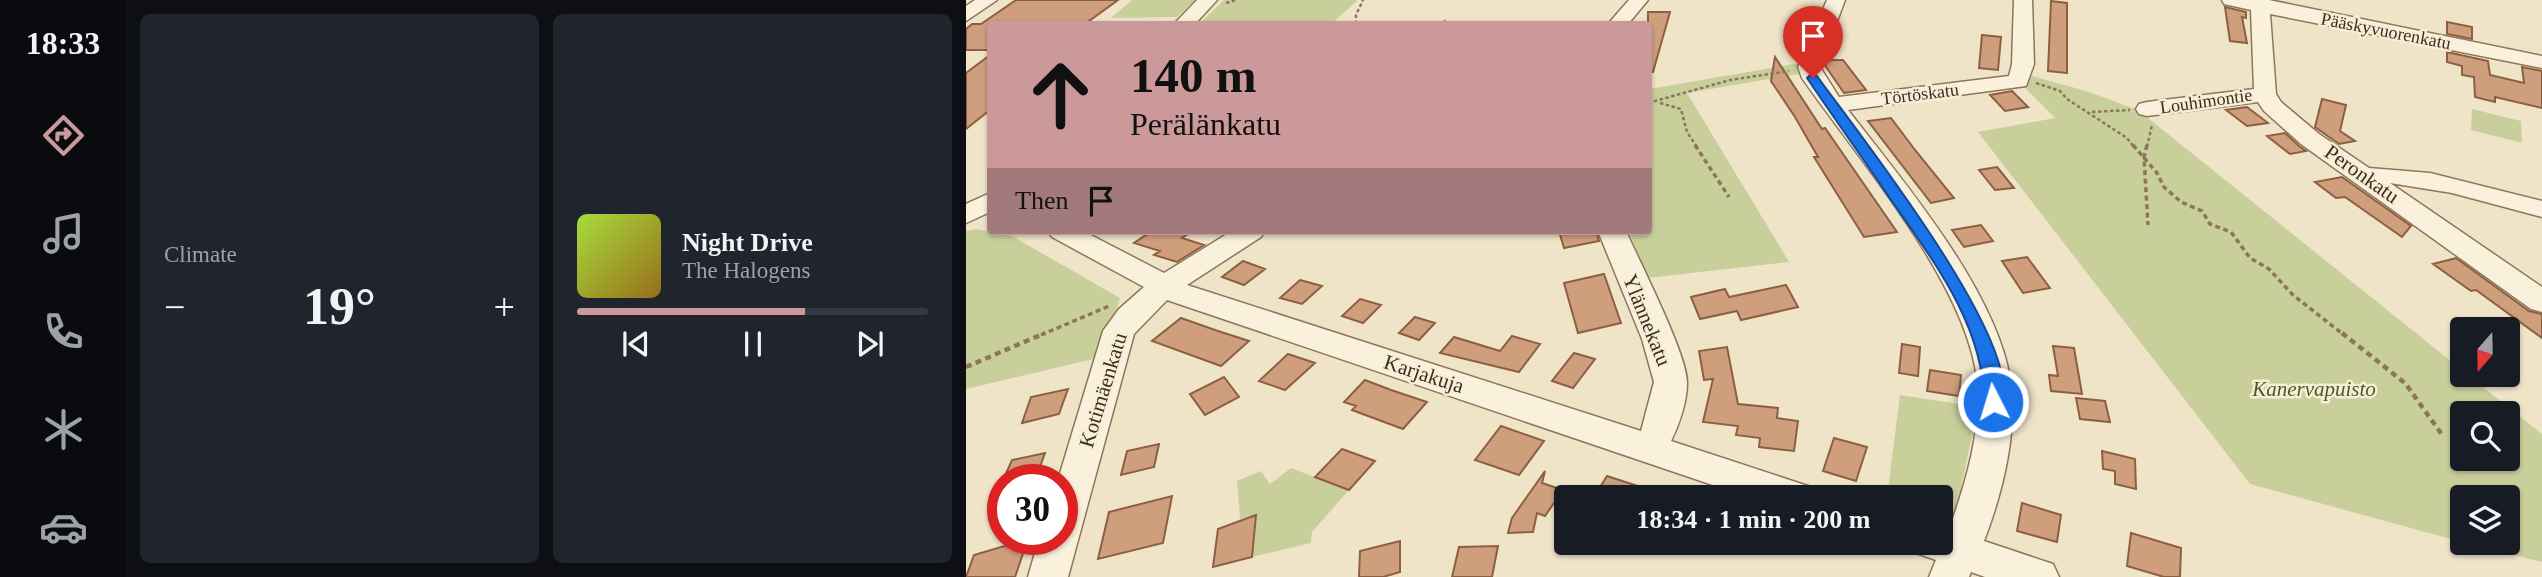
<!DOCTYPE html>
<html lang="en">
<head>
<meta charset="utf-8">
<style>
	:root { --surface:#171b24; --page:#20242c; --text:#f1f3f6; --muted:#9ea1a6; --line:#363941; --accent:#cc999b }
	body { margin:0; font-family:"Times New Roman",serif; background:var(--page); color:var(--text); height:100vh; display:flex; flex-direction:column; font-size:26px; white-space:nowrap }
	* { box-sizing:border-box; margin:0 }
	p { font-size:23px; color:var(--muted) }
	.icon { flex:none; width:38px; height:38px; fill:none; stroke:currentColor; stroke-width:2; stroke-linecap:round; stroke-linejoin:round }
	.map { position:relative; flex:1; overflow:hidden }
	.drawer { display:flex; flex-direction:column; gap:14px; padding:14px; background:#0d0f14; width:840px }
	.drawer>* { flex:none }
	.banner { position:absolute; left:21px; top:21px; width:665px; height:214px; border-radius:7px; box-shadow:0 2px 5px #0004; background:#cc999b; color:#111; overflow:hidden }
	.needle { width:46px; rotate:200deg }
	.controls { position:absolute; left:1484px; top:317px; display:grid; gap:14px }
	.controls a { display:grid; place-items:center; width:70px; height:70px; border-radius:7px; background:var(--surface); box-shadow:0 2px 5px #0004; font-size:35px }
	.speed { position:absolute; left:21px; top:464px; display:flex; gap:14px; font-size:35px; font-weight:700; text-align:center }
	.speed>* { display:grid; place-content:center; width:91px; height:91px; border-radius:50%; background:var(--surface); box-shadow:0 2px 5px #0004; line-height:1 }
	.speed .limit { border:10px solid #d22; background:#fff; color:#111 }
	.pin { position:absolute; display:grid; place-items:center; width:60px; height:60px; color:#fff; margin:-72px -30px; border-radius:50% 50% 50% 0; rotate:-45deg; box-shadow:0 0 7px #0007 }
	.pin .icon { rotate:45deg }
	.me { position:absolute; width:77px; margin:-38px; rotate:355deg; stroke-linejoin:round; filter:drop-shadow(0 0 5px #0008) }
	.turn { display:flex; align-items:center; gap:24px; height:147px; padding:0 28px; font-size:32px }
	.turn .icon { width:91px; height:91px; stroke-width:2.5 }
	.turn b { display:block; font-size:49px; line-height:60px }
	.then { display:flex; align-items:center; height:66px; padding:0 28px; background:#0003; gap:14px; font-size:26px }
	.big { font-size:52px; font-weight:700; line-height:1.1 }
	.drawer .tile { flex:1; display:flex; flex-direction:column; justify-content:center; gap:10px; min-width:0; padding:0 24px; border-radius:10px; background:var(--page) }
	.song { display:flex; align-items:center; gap:21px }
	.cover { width:84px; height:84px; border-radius:10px; background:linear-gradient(135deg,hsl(80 70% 55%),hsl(40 70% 35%)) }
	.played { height:7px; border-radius:4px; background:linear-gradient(90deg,var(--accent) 65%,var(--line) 65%) }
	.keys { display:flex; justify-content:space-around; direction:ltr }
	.heat { display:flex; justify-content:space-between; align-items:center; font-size:38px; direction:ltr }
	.drawer .tiles { flex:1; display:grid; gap:14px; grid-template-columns:repeat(2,1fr) }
	.trip { position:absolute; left:588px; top:485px; width:399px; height:70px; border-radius:7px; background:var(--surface); box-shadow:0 2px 5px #0004; font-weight:700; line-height:70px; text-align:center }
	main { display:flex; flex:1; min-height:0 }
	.menu { display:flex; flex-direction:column; width:126px; justify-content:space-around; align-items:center; background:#090b0e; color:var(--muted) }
	.menu .icon { width:49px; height:49px }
	.menu .current { color:var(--accent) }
	.menu b { font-size:32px; color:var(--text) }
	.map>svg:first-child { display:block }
	.green { fill:#c9cf9b; fill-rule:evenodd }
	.building { fill:#cf9f7d; stroke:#8d5f41; stroke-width:2 }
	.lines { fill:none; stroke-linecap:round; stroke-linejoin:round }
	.minor-casing { stroke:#8d765c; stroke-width:3 }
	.path-far2 { stroke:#8d765c; stroke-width:2.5; stroke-dasharray:3.5 2.5; stroke-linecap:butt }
	.path-far1 { stroke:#8d765c; stroke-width:3.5; stroke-dasharray:5 3.5; stroke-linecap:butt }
	.path { stroke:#8d765c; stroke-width:4.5; stroke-dasharray:6 4.5; stroke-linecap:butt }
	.minor { fill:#faf1dc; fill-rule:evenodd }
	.route { fill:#1a73e8; stroke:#114b97; stroke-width:2 }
	.labels { text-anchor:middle; stroke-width:5; stroke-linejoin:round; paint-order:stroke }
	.far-street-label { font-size:18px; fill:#3d2e20; stroke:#f7eed8 }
	.street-label { font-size:21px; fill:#3d2e20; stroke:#f7eed8 }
	.park-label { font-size:21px; font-style:italic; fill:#4d5a26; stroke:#f7eed8 }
</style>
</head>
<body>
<main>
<nav class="menu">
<b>18:33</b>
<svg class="icon current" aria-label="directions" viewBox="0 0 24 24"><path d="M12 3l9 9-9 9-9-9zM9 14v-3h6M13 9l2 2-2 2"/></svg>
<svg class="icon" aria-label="music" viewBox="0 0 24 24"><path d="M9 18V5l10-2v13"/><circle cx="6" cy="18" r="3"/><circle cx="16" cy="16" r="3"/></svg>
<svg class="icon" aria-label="phone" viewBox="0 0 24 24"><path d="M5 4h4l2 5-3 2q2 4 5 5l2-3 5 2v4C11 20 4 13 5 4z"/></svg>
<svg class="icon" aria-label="climate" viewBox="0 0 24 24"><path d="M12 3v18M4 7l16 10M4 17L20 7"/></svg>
<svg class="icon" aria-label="car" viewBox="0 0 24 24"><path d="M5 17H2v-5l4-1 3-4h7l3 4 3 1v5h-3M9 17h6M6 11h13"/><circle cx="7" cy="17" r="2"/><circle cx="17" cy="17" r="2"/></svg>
</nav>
<section class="drawer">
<div class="tiles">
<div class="tile"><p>Climate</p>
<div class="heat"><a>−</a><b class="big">19°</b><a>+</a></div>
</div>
<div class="tile">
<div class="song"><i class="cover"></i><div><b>Night Drive</b><p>The Halogens</p></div></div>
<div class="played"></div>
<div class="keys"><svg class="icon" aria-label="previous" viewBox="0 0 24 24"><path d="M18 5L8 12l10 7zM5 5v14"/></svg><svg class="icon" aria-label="pause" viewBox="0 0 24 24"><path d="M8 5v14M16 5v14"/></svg><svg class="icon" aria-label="next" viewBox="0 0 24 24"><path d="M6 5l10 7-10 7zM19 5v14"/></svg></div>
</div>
</div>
</section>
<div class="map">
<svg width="1576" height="577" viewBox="0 0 1576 577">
	<rect width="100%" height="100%" fill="#f0e4c8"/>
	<path class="green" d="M166,0H229L211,17L145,18Z
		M258,0H392L365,24H233Z
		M834,63L833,74L721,93L823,262L681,278L663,231H682L683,89Z
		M1066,76L1120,91L1172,110L1496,370V374L1502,375L1576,434V562L1500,543L1542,542V497H1496V542L1284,484L1012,132L1089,118L1057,86ZM1496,413H1542V458H1496Z
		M1506,109L1555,121L1556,143L1505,130Z
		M11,229L46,236L154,298L136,357L0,389V231Z
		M934,395L1012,407L987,526L975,522V497H921Z
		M325,468L383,490L346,532L345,543L286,557L290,516L274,519L271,481L295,471L304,484Z"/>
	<path class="building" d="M50,0H152L119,24H24V50H0V29L6,24H15Z
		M1085,1L1101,3V73L1082,71Z
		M1259,7L1280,12V18L1276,17L1281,43L1264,41Z
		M682,12H704L687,72H682Z
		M1481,22L1506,27V39L1481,34Z
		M1016,35L1035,37L1032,70L1013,68Z
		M1481,52L1522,61L1524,75L1558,83L1556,67L1576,71V108L1529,97V102L1509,97L1508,77L1496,75V66L1481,62Z
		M24,55V110L0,129V73Z
		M809,57L856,129L859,128L931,232L898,237L848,157H852L829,117L805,81Z
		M860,60H877L900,90L878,93L858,64Z
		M1046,91L1062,107L1039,111L1024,95Z
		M1356,99L1380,105L1374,131L1389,141L1373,144L1349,127Z
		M1281,107L1302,123L1281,126L1260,110Z
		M925,118L949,150L988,198L965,203L902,121Z
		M1319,133L1333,146L1340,151L1324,154L1301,136Z
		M1031,167L1048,188L1029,190L1013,170Z
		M1376,177L1445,226L1436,237L1379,197L1370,198L1349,182Z
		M1015,225L1027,241L998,247L986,230Z
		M186,231H226L216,238L238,245L211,262L188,255L194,251L168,243Z
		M593,231H630L633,241L598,248Z
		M1061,257L1084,288L1057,293L1036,261Z
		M1490,258L1563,311L1576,314V338L1510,290L1505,291L1467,264Z
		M277,261L299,269L278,285L256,277Z
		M638,274L655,323L612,333L598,283Z
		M334,280L356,286L336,304L314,298Z
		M820,285L832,307L775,320L771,311L734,319L725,297L759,289L763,297Z
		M394,299L415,305L397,323L376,316Z
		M449,317L469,323L453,340L433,333Z
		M215,318L252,331L283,341L255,366L186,341Z
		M546,336L574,344L553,372L474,353L488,337L534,351Z
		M936,344L954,347L952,376L933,373Z
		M1087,346L1108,348L1116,394L1085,391L1083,375L1092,376Z
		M761,347L772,404L812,408L811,418L832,421L828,451L793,447L794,438L770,435L772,426L737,422L747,379L738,380L733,351Z
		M608,353L629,359L607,388L586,381Z
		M322,354L349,363L319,390L293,381Z
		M964,370L995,375L993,396L961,391Z
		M258,377L273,397L239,415L224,394Z
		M399,380L425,390L461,402L437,429L386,410L390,406L378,402Z
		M102,389L93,414L56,423L65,397Z
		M1110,398L1139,401L1144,422L1114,419Z
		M535,426L578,441L553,475L509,460Z
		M868,438L901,447L890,481L857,471Z
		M193,444L188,467L155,475L161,451Z
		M376,449L409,461L383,490L349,477Z
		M1136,451L1169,459L1170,489L1149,484V471L1137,469Z
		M79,453L70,478L37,480L46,460Z
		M579,471L576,483L597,490L579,516L571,513L567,532L542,533L546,518Z
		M641,476L696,494L695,497H628Z
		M206,496L197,543L132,559L143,512Z
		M1056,503L1095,515L1091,542L1051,531Z
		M290,515L286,557L247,567L252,529Z
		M1165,533L1215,548L1214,577H1198L1161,566Z
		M62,539L49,577H0L8,555Z
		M434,541V572L417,577H393L394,551Z
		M532,546L526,577H486L493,547Z"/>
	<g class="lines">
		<defs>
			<path id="minor" d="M9,0H31L0,21V6Z
				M231,0H251L229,24H208Z
				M663,0H682L662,24H642Z
				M861,0H879L854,67L873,97L1043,76L1046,64L1048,0H1066L1068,64L1060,86L882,110C937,181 1029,289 1044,378C1052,432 1037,491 1018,541L1087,564L1093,577H1019L1005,572L1003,577H963L970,560L953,554L948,542H975V527L983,530C1000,482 1016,430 1011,379C1000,283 891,157 836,78L832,67Z
				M1256,0H1303L1576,56V68L1304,14L1310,94L1315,102L1353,134L1403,168L1464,173L1576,201V217L1486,193L1424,183L1576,287V312L1565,309L1335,144L1298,111L1292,102L1181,116L1173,114L1170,109L1173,104L1181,102L1288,89L1285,10L1258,4Z
				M24,193V212L0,223V204Z
				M82,231H117L198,273L266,231H299L295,237L221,285L675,431L688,382L676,339L632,231H660C673,261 722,356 721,383C721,402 713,425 705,441L842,486L848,497H782L201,300L168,334L102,577H62L73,539H96V480H92L137,331L153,309L178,287L86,237Z"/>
		</defs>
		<use href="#minor" class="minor-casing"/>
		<path class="path-far2" d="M260,3L270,0
			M390,24V15L397,0
			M472,24L480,21
			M1070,83L1094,91L1101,99L1161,138L1168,147
			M682,103L764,80L823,71
			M694,103L715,109L721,132L731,147
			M1126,112L1164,110
			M1181,147L1186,125"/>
		<path class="path-far1" d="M729,145L763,197
			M1167,145L1191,173L1198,187L1215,202L1236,211L1244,224L1265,232L1284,258L1303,269L1327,295L1378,335
			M1181,145L1178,157L1182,225
			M75,335L143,306"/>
		<path class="path" d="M1376,333L1439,383L1477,436
			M0,367L79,333"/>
		<use href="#minor" class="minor"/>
	</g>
	<path class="route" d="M843,76H851C888,128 1065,350 1034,407L1027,409L1018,402C1018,325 966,259 923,197C896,157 868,118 841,78Z"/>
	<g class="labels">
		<g class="far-street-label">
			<text transform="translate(1420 31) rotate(11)" y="6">Pääskyvuorenkatu</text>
			<text transform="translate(954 94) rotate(-7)" y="6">Törtöskatu</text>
			<text transform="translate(1240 101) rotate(-8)" y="6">Louhimontie</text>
		</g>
		<g class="street-label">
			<text transform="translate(1396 174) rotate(35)" y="7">Peronkatu</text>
			<text transform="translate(681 320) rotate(68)" y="7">Ylännekatu</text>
			<text transform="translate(458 374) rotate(18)" y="7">Karjakuja</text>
			<text transform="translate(137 390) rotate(-73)" y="7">Kotimäenkatu</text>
		</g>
		<g class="park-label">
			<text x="1348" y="396">Kanervapuisto</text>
		</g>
	</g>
</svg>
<div class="controls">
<a><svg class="needle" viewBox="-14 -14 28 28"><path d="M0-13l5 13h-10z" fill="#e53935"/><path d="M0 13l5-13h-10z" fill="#9ea1a6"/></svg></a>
<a><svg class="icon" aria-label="search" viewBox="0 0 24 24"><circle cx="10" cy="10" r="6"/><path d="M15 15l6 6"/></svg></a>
<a><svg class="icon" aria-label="layers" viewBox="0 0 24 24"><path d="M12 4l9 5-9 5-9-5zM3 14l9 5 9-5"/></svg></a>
</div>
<div class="speed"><div class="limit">30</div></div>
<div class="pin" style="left:847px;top:78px;background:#d93025"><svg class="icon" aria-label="arrive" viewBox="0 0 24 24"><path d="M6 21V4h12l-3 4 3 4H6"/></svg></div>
<svg class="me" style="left:1027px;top:402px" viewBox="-20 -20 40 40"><circle r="17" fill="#1a73e8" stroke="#fff" stroke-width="3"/><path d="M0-11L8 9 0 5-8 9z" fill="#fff"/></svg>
<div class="trip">18:34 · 1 min · 200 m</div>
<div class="banner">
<div class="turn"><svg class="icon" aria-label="ahead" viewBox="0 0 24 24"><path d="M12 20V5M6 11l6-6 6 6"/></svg><div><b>140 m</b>Perälänkatu</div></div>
<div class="then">Then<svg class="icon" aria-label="arrive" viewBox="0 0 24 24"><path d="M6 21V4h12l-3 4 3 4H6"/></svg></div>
</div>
</div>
</main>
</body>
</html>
